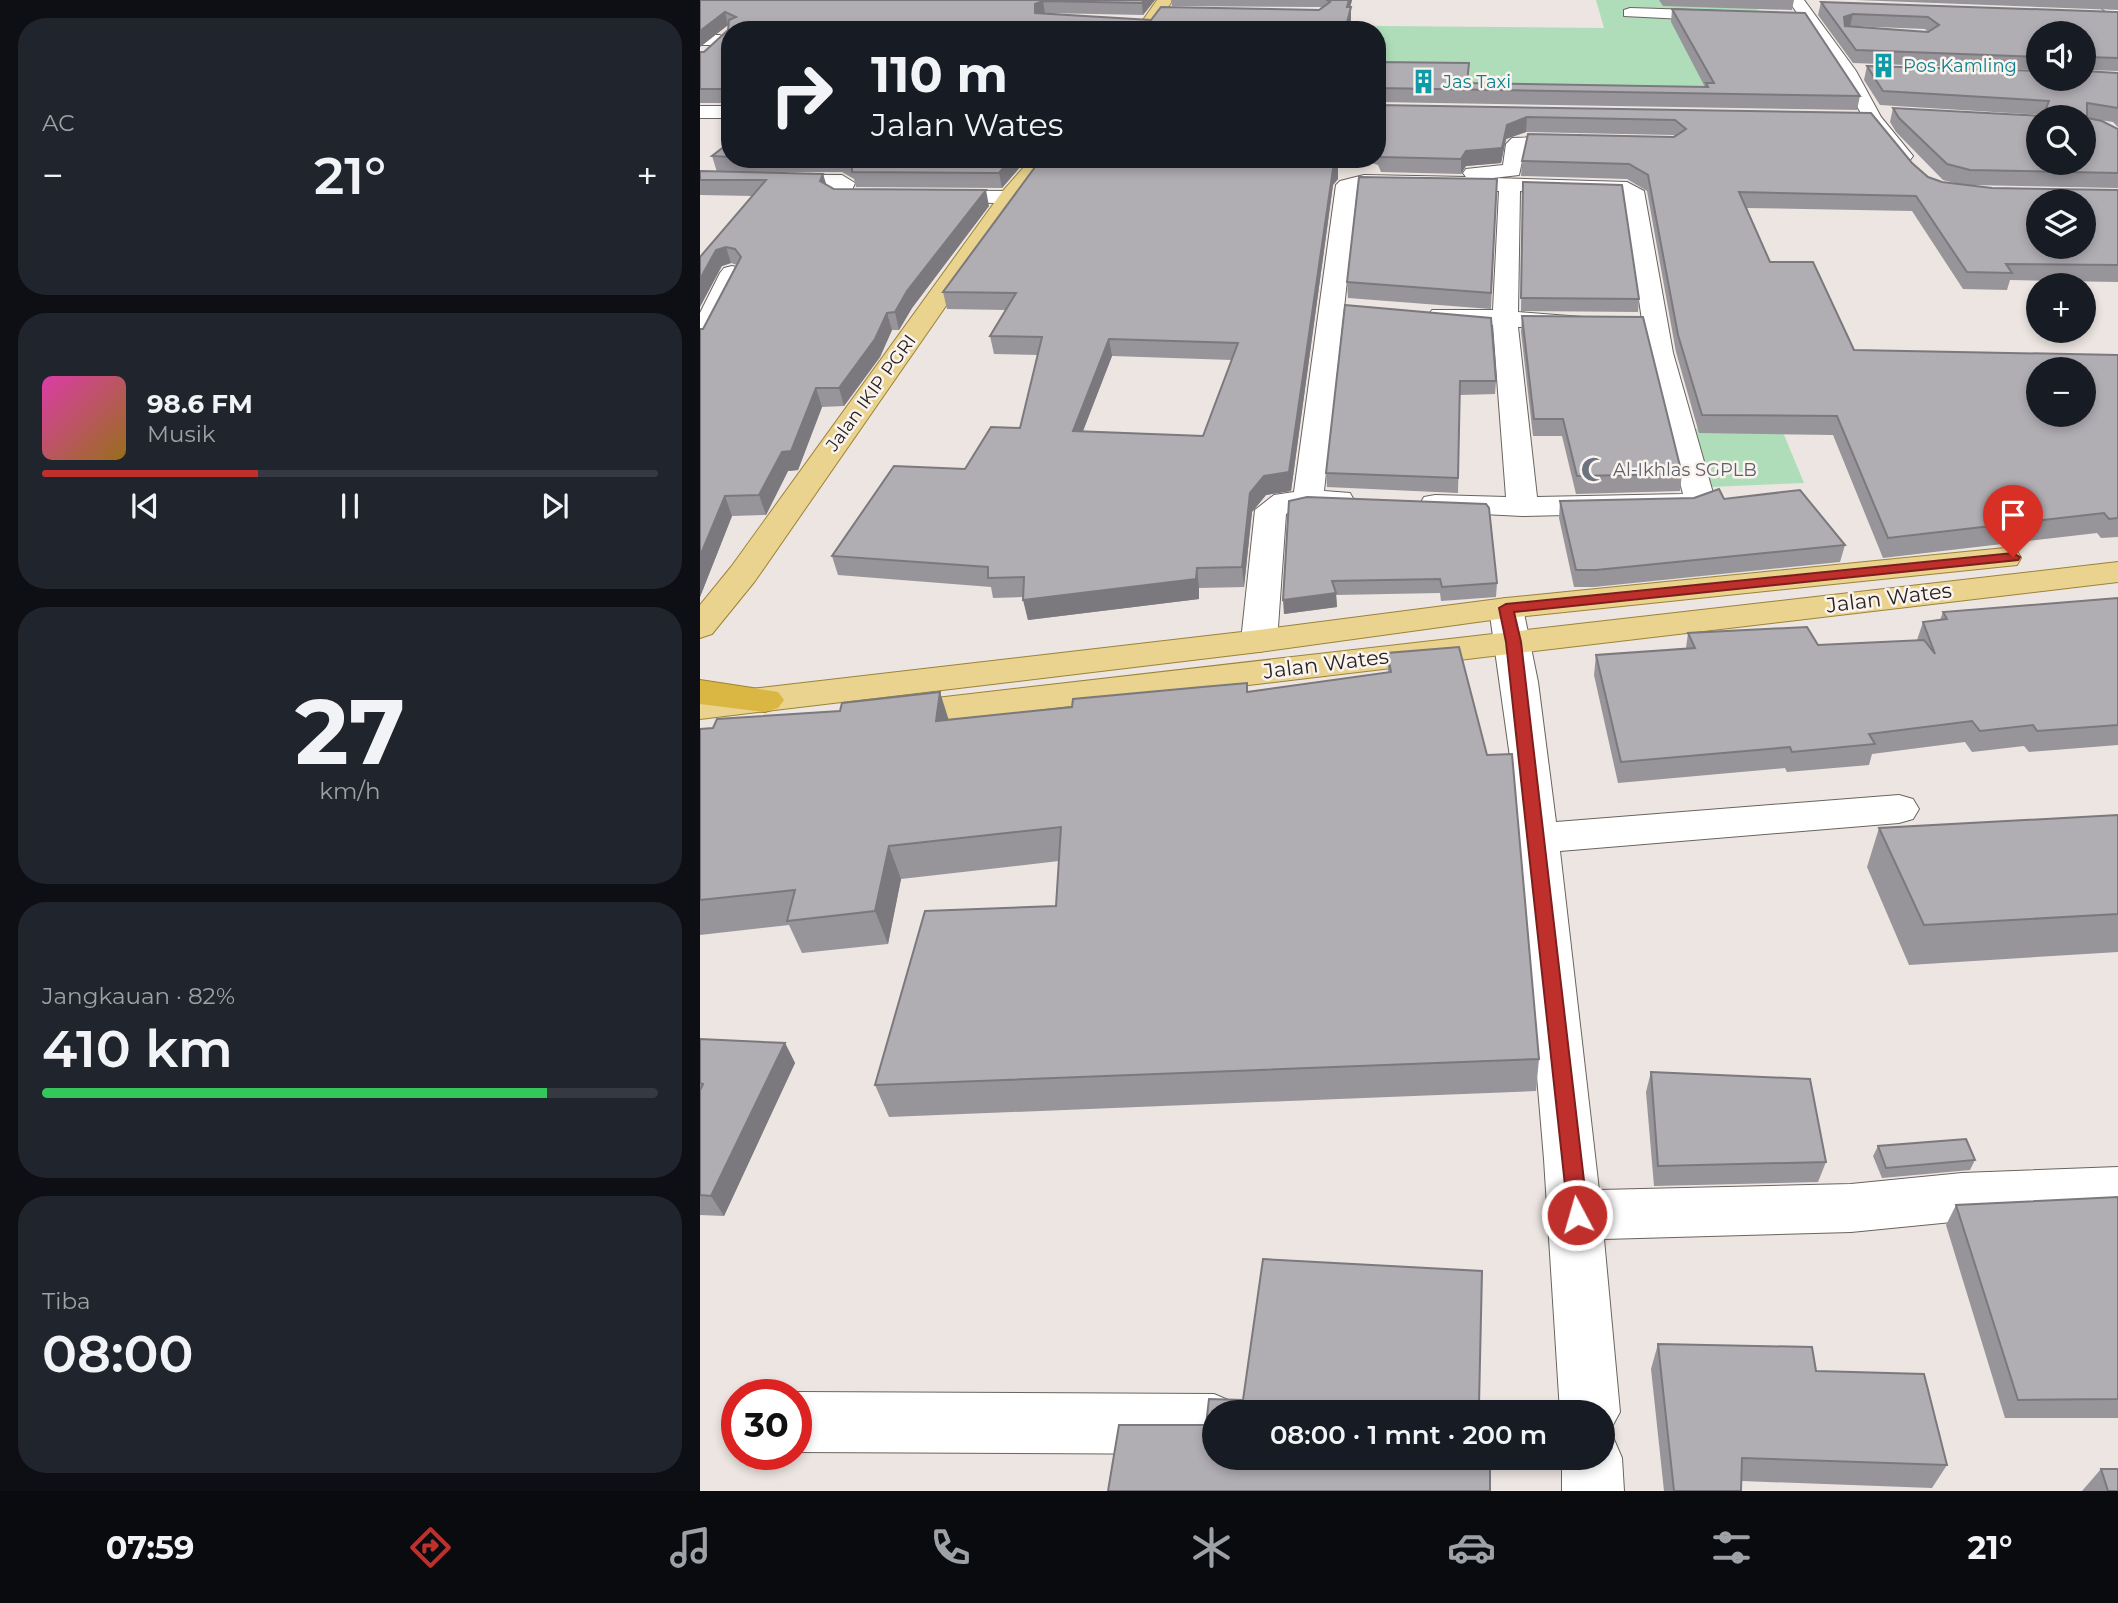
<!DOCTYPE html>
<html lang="id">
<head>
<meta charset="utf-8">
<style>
	:root { --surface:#171b24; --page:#20242c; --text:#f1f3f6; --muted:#9ea1a6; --line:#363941; --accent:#bf302d }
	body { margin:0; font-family:Montserrat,sans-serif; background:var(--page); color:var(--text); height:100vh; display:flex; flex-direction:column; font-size:26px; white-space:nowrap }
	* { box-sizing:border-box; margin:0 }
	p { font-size:23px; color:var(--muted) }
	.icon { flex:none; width:38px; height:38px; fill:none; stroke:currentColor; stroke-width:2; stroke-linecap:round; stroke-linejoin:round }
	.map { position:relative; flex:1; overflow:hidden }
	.drawer { display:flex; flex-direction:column; gap:18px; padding:18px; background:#0d0f14; width:700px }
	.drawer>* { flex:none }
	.guide { position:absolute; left:21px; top:21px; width:665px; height:147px; border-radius:28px; box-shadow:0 4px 10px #0003; background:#171b24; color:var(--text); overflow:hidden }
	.buttons { position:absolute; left:1326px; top:21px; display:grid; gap:14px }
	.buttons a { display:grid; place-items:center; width:70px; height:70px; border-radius:50%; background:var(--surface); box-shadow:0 4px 10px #0003; font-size:35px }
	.speed { position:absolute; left:21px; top:1379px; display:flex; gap:14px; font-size:35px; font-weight:700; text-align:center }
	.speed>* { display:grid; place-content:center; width:91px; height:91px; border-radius:50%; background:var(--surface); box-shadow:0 4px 10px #0003; line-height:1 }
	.speed .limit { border:10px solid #d22; background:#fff; color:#111 }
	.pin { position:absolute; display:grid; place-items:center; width:60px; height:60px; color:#fff; margin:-72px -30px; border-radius:50% 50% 50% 0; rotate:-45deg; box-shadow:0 0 7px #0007 }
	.pin .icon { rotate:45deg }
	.me { position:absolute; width:77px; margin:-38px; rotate:354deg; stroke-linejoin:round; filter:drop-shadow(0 0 5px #0008) }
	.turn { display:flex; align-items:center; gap:24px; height:147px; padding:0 35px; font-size:32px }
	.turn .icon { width:91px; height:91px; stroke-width:2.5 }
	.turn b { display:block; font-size:49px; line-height:60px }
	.big { font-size:52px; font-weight:600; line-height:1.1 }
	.drawer .widget { flex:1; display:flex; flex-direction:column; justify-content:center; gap:10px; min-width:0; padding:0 24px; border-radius:28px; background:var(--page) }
	.drawer .dial { align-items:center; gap:0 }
	.dial b { font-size:91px; line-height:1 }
	.song { display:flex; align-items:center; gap:21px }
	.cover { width:84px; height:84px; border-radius:10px; background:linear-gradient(135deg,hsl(320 70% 55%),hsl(40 70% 35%)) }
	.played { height:7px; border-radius:4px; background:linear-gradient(90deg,var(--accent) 35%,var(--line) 35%) }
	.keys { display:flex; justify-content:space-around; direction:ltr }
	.heat { display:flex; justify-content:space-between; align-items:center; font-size:38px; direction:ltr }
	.charge { height:10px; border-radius:5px; background:linear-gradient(90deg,#34c759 82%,var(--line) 0) }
	.trip { position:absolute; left:502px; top:1400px; width:413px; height:70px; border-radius:35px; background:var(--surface); box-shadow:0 4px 10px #0003; font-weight:600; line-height:70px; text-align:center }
	.tab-bar { display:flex; height:112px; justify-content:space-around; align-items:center; background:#090b0e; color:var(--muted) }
	.tab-bar .icon { width:49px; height:49px }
	.tab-bar .current { color:var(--accent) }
	.tab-bar b { font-size:32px; color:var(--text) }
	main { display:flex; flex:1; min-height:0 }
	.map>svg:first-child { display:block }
	.green { fill:#afddb9 }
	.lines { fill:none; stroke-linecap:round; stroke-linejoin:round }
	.minor-casing { stroke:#69645f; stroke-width:2 }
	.major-casing { stroke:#9b8337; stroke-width:2 }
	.highway-casing { stroke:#9b8337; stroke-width:2 }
	.minor { fill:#fff; fill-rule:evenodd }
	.major { fill:#e9d38e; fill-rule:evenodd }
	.highway { fill:#dab642; fill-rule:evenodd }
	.wall { fill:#97959a; fill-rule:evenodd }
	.shaded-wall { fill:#7b797d }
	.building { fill:#b0adb3; stroke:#7b797d; stroke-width:2; fill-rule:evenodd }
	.route { fill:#bf302d; stroke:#7c1f1d; stroke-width:2 }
	.labels { text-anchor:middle; stroke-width:5; stroke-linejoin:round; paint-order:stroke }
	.far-culture-label { font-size:18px; fill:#0d838f; stroke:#faf3ee; text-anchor:start }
	.far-street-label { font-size:18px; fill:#262322; stroke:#faf3ee }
	.far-worship-label { font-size:18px; fill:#5b616d; stroke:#faf3ee; text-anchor:start }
	.street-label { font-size:21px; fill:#262322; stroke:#faf3ee }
</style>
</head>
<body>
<main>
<section class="drawer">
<div class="widget"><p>AC</p>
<div class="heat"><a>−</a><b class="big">21°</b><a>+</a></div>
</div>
<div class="widget">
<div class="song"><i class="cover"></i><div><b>98.6 FM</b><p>Musik</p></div></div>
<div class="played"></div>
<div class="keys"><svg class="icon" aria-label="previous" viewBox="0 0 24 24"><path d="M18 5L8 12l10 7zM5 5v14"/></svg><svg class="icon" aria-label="pause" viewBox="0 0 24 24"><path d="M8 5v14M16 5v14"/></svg><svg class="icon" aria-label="next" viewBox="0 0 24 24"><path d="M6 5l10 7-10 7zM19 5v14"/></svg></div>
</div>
<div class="widget dial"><b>27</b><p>km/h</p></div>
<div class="widget"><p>Jangkauan · 82%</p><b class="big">410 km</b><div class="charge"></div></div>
<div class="widget"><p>Tiba</p><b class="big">08:00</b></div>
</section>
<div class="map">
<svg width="1418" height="1491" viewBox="0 0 1418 1491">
	<rect width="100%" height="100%" fill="#ece5e1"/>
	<path class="green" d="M896,0H1024L1083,17L1089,88L734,93L677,72V30H444L448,24L904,28Z
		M950,428L1082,430L1104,483L964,489Z"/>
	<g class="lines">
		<defs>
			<path id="minor" d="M1088,0H1104L1156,71L1181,117L1213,156L1210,160H1196L1164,119L1138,71Z
				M1390,0H1408L1418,8V20Z
				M930,8L1024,11L1032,16L1024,21L924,16V10Z
				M0,35H20L28,40L20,45H0Z
				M0,106H30V118H0Z
				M880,135L890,141L887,145L825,148L819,175L793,178L927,182L944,191L973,353L1015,500L1011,507L991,512L822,516L724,511L720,504L724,497L735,495L806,497L793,325L732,320L728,315L732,310H793L799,191L657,189L624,491L650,493L654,500L650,507L592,511L586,514L577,641L571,649L559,652L547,649L541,641L555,510L574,495L594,492L636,185L640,181L664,175L766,177L763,173L766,169L803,165L806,144L812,138ZM820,191L923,194L947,353L983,494L837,497L818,327H882L886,322L882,317L818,312Z
				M0,174L142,175L155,183L152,190L310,191L321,197L310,203L138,202L127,196L132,187L0,186Z
				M32,266L40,268L44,273L13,339L9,344L0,347V313L20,273L24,268Z
				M806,598L818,601L823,608L838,682L856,822L1199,795L1213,799L1219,809L1213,819L1199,823L860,851L899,1190L1151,1184L1262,1173L1418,1167V1215L1262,1221L1151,1232L904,1239L920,1412L908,1434L913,1437L922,1458L924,1491H862V1458H903V1412H860L844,1159L810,757L789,608L794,601Z
				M96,1392L514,1394L535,1403L539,1412H514V1454L96,1452V1395H90Z"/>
			<path id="major" d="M457,0H473L452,30H436Z
				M331,159H352L318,202L55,581L12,634L0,638V605L31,567L302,192Z
				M1305,548L1317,551L1321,558L1317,565L806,618L559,652L0,719V695L559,630L806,598Z
				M1418,562V582L193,727L180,724L174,715L180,706L193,703Z"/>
			<path id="highway" d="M0,680L78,692L84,700L78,708L65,712L0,704Z"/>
		</defs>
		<use href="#minor" class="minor-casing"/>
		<use href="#major" class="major-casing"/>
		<use href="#highway" class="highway-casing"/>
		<use href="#minor" class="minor"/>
		<use href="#major" class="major"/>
		<use href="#highway" class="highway"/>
	</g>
	<path class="wall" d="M0,0H455L443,15L345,13L451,20L619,10L622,8L620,7L472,6L471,0H652L650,7L651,20L648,30H30V103H0V52H4L28,30V25L0,47Z
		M959,0H1094L1092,10L963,6Z
		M1156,0H1418V10Z
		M1121,2L1418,12V71L1384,70V33H1339V70L1153,63L1118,15ZM1151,26L1225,29L1228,32Z
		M972,9L1160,96L1157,110L677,102V62L768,83L1005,87L971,22Z
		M1167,66L1418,73V127L1413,122L1387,118L1418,129V188L1270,185L1292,188L1418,190V282L1310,280L1307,290L1263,289L1212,211L1046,208L1070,262L1154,350L1418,355V537L1401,538L1397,533L1183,558L1133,435L999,433L976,352L947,191L927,179L821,176L822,161L974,137L975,136L973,135L826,132L806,139L801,163L766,166L761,174L681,172L678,165L669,162L492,159H677V105L1171,113L1212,163L1228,177L1242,182L1263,185L1243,180L1196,132L1190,122L1193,108L1343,116L1344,115L1180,105L1164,80Z
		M30,142V159H327L302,188L156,187L154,179L142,172H17L12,156Z
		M0,171L123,174L126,185L134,189L289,206L212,308L199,330H192L180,357L144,406L122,407L98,470L88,471L66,515L32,516L0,597L3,329L37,265L31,263L22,266L0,257L53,196L0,195Z
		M638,179L633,185L591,491L566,495L552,512L544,587L499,588V599L328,620L323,597L293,598L291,587L138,575L132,556L265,469L320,428L338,355L294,354L290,336L306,310L247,309L243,292ZM412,356L532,360L503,436L383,431Z
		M797,179L791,309L648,298L647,282Z
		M823,194L939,299L938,312L821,311Z
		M645,305L796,381L795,394L760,395L758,493L627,487L626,473Z
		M822,316L982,474L980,491L876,494L862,436H833L821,332Z
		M1024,499L1145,545L1140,562L894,587H874L859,518L860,501Z
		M589,501L797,583L796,597L741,601L740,593L636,595L637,607L584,614Z
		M1418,598V745L1329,752L1324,746L1272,752L1265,742L1172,754L1169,765L1087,772L1085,768L918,783L894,675L896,655L986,648L988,633L1118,645L1217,640L1223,622L1240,620L1243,612Z
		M687,653L839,1059L836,1091L189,1117L175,1085L356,906L359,861L201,879L188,944L102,953L89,925L0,935V729L248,720L548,692L688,673Z
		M1418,815V952L1209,965L1167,867L1179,828Z
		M0,1039L85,1043L95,1063L24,1216L0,1215Z
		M951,1072L1126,1162L1118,1182L954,1186L946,1092Z
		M1178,1146L1275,1160L1270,1170L1182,1178L1173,1156Z
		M1418,1197V1418H1305L1246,1225L1256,1205Z
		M958,1344L1116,1371L1247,1465L1232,1488L1042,1481L1041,1491H964L951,1369Z
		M1401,1469L1418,1491H1382Z"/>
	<path class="shaded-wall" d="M444,0H455L443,15L442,3Z
		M649,0H652L648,16L651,7V20L648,30H645Z
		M343,1L345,13H335V4Z
		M25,12L28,25L0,47V31Z
		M1153,14L1150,26L1142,29L1144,17Z
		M827,117L826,132L806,139L801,163L766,166L761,174V159L766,151L807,125Z
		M311,159H327L302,188L299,173Z
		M638,164V179L633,185L591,491L566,495L552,512L544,587L542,567L550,493L633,169Z
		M123,174L128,190L120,181Z
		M286,190L289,206L212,308L199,330L195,312L207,291Z
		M26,247L31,263L22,266L0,307V279L16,250Z
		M187,313L192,330L180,357L144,406L139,388Z
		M409,339L412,356L376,449L373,431Z
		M116,388L122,407L98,470L88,471L66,515L59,495Z
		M25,496L32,516L0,597V556Z
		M497,568L499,588V599L328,620L323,600Z
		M636,593L637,607L584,614L583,600Z
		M240,692L250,724L236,721Z
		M189,846L201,879L188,944L175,911Z
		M85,1043L95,1063L24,1216L11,1196Z"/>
	<path class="building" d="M0,0H444L442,3L343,1L335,4V13L451,20L461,7L619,10L630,2L627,0H649L647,7H651L645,30H30V96H28L26,89H0V52H4L28,30L29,20L36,17L25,12L0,31Z
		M1121,2L1418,12V58L1388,57L1386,63H1384V33H1339V57L1156,50ZM1153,14L1228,17L1239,25L1228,32L1145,26L1144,17Z
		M972,9L1105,13L1160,96L677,88V62L769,63L767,83L1008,87L1006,83H1014Z
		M1167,66L1339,71V79H1384V71L1418,73V108L1387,103V118L1402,121L1418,129V173L1270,170L1247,164L1199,118L1193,108L1343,116L1349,101L1183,91ZM1339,117H1384V163H1339Z
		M677,105L1171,113L1212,163L1228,177L1242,182L1292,188L1418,190V265L1306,264L1312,273L1267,272L1216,196L1039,192L1070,262H1113L1154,350L1418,355V518L1409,519L1404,513L1188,538L1137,416L1002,415L978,335L948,175L929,164L822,161L828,134L974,137L986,129L975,120L827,117L807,125L802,148L766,151L761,159L681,157L677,150ZM1339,201H1384V247H1339ZM1339,369H1384V415H1339Z
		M30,142V157L12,156Z
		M141,159H311L299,173L152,172V165Z
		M341,159H451L638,164L633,169L589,472L564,476L550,493L542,567L497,568L496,579L323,600L324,577L288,578V567L132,556L194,466L265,469L291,427L320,428L342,337L290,336L316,293L243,292ZM409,339L538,343L503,436L373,431Z
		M0,171L123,174L120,181L134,189L286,190L207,291L195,312L187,313L175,339L139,388H116L91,451L82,452L59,495L25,496L0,556V329H3L41,257L35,249L26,247L16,250L0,279V257L66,180H0Z
		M659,177L797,179L791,293L647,282Z
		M823,182L922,185L939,299L821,298Z
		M645,305L791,318L796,381H760L758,478L626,473Z
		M822,316L943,317L982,474L877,476L863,419H834Z
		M1019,489L1024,499L1100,490L1145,545L896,570H876L860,501L994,498Z
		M607,497L786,504L789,508L797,583L742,587L740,579L632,581L636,593L583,600L589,501Z
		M1418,598V725L1337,731L1333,725L1280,731L1272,721L1169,734L1175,744L1092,752L1090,747L921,762L896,655L995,648L988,633L1107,627L1118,645L1224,640L1235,654L1223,622L1247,619L1243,612Z
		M759,647L787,755L812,754L839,1059L175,1085L225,911L356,906L361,827L189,846L175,911L87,921L95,890L0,900V729L13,728L17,719L140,711L142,703L240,692L236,721L372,707L373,699L502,687L547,683V692L691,672L687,653Z
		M1418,815V914L1224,925L1179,828Z
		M0,1039L85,1043L11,1196L0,1195V1090L3,1084L0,1083Z
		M951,1072L1110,1079L1126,1162L958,1166Z
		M1266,1139L1275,1160L1186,1168L1178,1146Z
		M1418,1197V1399L1318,1400L1256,1205Z
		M563,1259L782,1271L779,1405H789V1412H514V1458H790V1491H408L419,1425H506L509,1399L543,1400Z
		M958,1344L1112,1347L1116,1371L1224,1374L1247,1465L1042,1458L1041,1491H974Z
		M1401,1469H1418V1491H1408Z"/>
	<path class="route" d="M1313,553L1320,557L1318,560L814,612L821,642L888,1215L884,1222L877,1225L869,1222L806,642L799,608L806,604Z"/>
	<defs>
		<symbol id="building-bare" viewBox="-9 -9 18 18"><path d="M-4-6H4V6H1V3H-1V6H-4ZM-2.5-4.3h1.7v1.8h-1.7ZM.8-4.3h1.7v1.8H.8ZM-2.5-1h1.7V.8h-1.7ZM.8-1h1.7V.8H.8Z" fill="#0f9aa8" stroke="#faf3ee" stroke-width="2.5" paint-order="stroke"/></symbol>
		<symbol id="mosque-bare" viewBox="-9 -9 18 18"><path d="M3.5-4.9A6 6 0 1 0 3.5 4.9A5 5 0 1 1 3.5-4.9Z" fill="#6b7280" stroke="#faf3ee" stroke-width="2.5" paint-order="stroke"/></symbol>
	</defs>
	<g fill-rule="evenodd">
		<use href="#building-bare" x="1166" y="48" width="35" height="35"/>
		<use href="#building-bare" x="706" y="64" width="35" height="35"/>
		<use href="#mosque-bare" x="876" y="452" width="35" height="35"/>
	</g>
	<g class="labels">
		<g class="far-culture-label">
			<text x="1203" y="72">Pos Kamling</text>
			<text x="743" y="88">Jas Taxi</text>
		</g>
		<g class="far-street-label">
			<text transform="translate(171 393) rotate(-54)" y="6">Jalan IKIP PGRI</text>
		</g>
		<g class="far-worship-label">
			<text x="913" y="476">Al-Ikhlas SGPLB</text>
		</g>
		<g class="street-label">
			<text transform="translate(1189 598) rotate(-7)" y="7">Jalan Wates</text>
			<text transform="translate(626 664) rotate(-7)" y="7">Jalan Wates</text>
		</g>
	</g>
</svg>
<div class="buttons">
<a><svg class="icon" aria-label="sound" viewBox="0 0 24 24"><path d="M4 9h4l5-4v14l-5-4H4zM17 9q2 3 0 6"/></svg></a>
<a><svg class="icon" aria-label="search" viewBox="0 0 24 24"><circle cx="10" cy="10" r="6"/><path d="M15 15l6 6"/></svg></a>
<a><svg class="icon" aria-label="layers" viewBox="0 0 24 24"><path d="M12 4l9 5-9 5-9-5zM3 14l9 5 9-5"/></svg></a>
<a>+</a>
<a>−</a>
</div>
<div class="speed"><div class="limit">30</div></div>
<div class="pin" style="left:1313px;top:557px;background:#d93025"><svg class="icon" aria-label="arrive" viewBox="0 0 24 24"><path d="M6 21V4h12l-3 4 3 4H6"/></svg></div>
<svg class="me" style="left:877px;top:1215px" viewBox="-20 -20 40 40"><circle r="17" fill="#bf302d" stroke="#fff" stroke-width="3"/><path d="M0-11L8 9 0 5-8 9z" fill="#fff"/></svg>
<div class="trip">08:00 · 1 mnt · 200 m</div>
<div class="guide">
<div class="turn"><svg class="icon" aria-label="right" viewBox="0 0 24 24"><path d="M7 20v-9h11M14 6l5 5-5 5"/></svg><div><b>110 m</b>Jalan Wates</div></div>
</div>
</div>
</main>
<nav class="tab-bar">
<b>07:59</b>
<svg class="icon current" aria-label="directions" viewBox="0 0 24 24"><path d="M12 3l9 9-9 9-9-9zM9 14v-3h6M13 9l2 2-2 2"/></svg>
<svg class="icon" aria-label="music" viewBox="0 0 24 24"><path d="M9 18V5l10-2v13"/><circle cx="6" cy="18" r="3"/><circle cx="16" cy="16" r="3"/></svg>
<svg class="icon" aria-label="phone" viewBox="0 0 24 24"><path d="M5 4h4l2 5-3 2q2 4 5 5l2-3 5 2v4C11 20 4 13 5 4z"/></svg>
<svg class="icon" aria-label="climate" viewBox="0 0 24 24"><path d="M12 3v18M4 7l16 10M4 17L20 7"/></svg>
<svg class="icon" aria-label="car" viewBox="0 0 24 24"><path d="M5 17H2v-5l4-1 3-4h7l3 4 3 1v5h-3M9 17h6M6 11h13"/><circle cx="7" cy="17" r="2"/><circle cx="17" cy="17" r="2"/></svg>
<svg class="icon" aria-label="filters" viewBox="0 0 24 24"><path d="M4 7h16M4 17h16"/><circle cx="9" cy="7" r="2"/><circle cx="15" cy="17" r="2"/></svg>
<b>21°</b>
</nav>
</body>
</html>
